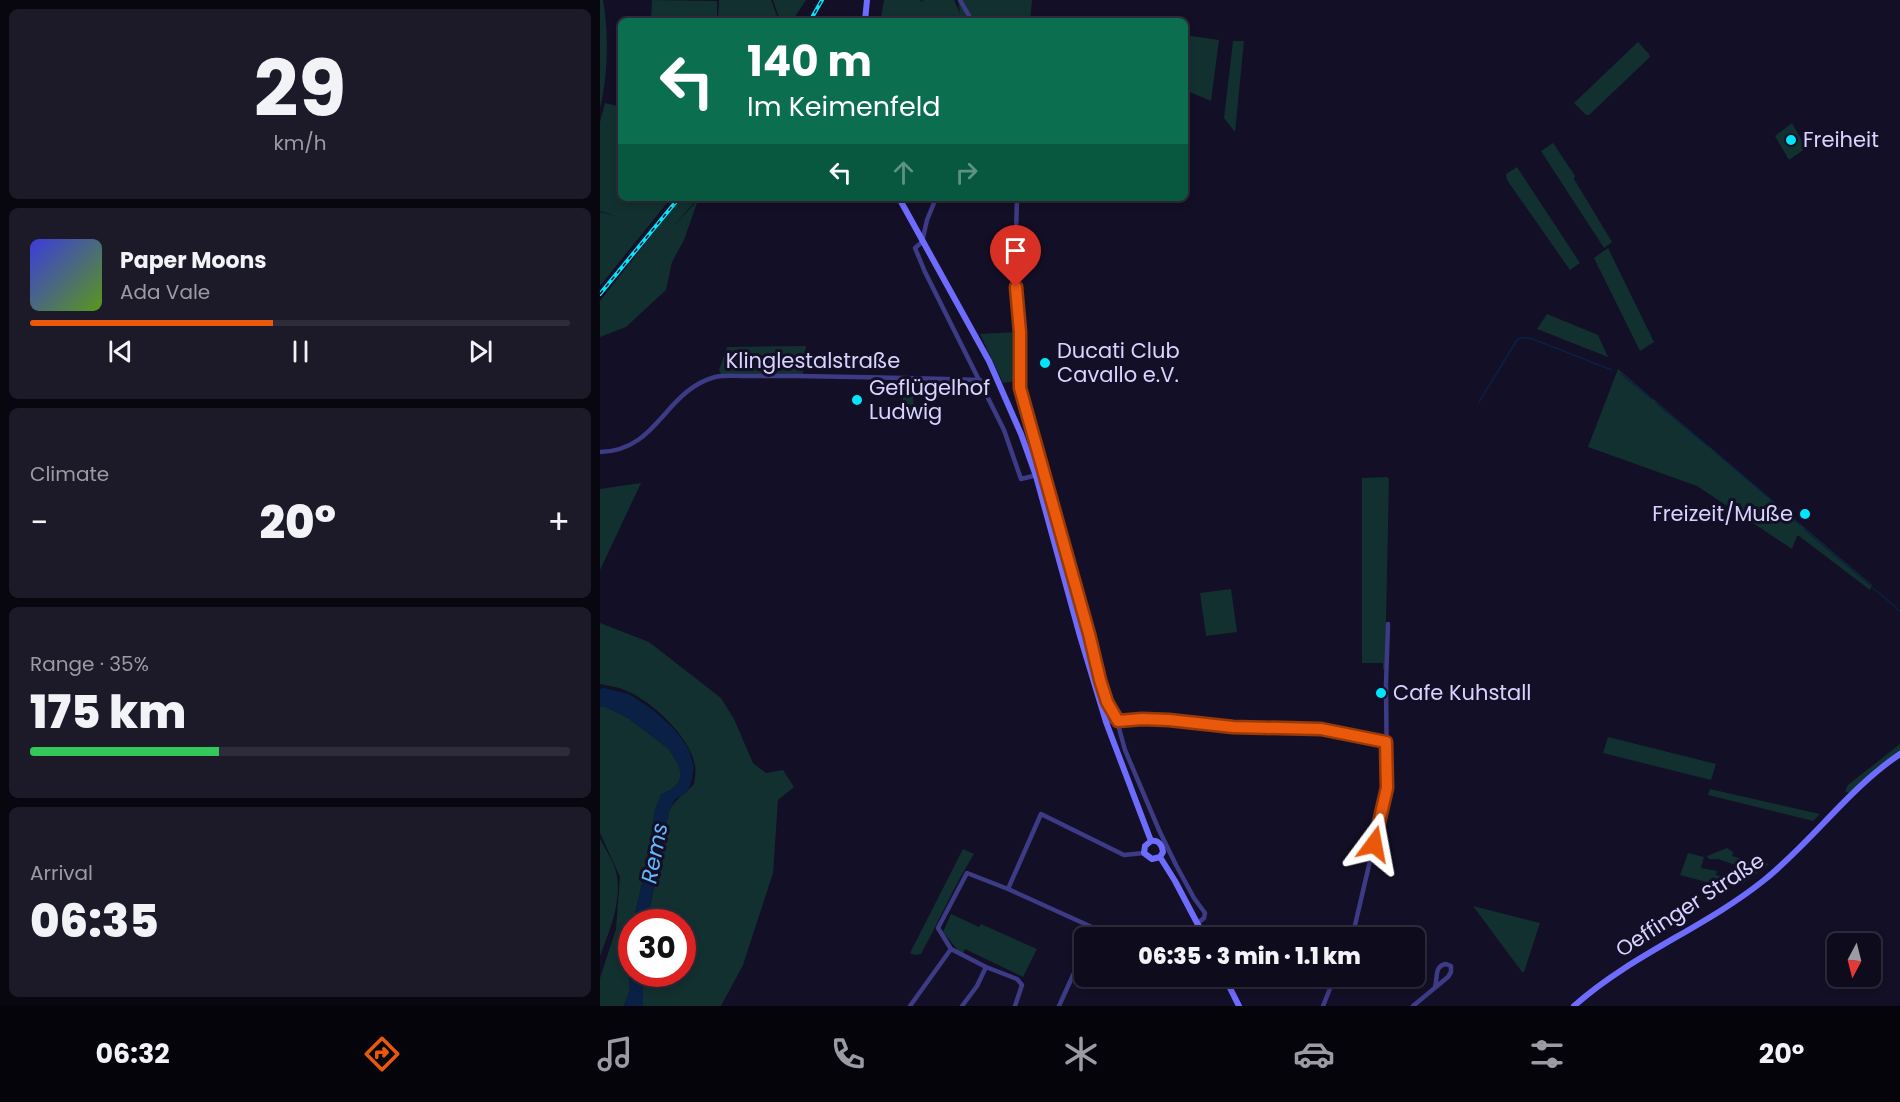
<!DOCTYPE html>
<html lang="en">
<head>
<meta charset="utf-8">
<style>
	:root { --surface:#0e0b1c; --page:#1c1929; --text:#f1f3f6; --muted:#9b9ba3; --line:#2e2b3b; --accent:#ea580c }
	body { margin:0; font-family:Poppins,sans-serif; background:var(--page); color:var(--text); height:100vh; display:flex; flex-direction:column; font-size:22px; white-space:nowrap }
	* { box-sizing:border-box; margin:0 }
	p { font-size:20px; color:var(--muted) }
	.icon { flex:none; width:33px; height:33px; fill:none; stroke:currentColor; stroke-width:2; stroke-linecap:round; stroke-linejoin:round }
	.map { position:relative; flex:1; overflow:hidden }
	.panel { display:flex; flex-direction:column; gap:9px; padding:9px; background:#08060f; width:600px }
	.panel>* { flex:none }
	.banner { position:absolute; left:18px; top:18px; width:570px; height:183px; border-radius:9px; box-shadow:0 3px 9px #0003,0 0 0 2px var(--line); background:#0b6e4f; color:#fff; overflow:hidden }
	.needle { width:39px; rotate:187deg }
	.fabs { position:absolute; left:1227px; top:933px; display:grid; gap:12px }
	.fabs a { display:grid; place-items:center; width:54px; height:54px; border-radius:9px; background:var(--surface); box-shadow:0 3px 9px #0003,0 0 0 2px var(--line); font-size:30px }
	.speed { position:absolute; left:18px; top:909px; display:flex; gap:12px; font-size:30px; font-weight:700; text-align:center }
	.speed>* { display:grid; place-content:center; width:78px; height:78px; border-radius:50%; background:var(--surface); box-shadow:0 3px 9px #0003,0 0 0 2px var(--line); line-height:1 }
	.speed .limit { border:9px solid #d22; background:#fff; color:#111 }
	.pin { position:absolute; display:grid; place-items:center; width:51px; height:51px; color:#fff; margin:-62px -26px; border-radius:50% 50% 50% 0; rotate:-45deg; box-shadow:0 0 6px #0007 }
	.pin .icon { rotate:45deg }
	.me { position:absolute; width:66px; margin:-33px; rotate:13deg; stroke-linejoin:round; filter:drop-shadow(0 0 4px #0008) }
	.turn { display:flex; align-items:center; gap:21px; height:126px; padding:0 30px; font-size:27px }
	.turn .icon { width:78px; height:78px; stroke-width:2.5 }
	.turn b { display:block; font-size:42px; line-height:51px }
	.lanes { display:flex; align-items:center; height:57px; padding:0 30px; background:#0003; justify-content:center; gap:30px; direction:ltr }
	.lanes .off { opacity:.35 }
	.big { font-size:45px; font-weight:800; line-height:1.1 }
	.panel .widget { flex:1; display:flex; flex-direction:column; justify-content:center; gap:9px; min-width:0; padding:0 21px; border-radius:9px; background:var(--page) }
	.panel .dial { align-items:center; gap:0 }
	.dial b { font-size:78px; line-height:1 }
	.song { display:flex; align-items:center; gap:18px }
	.cover { width:72px; height:72px; border-radius:9px; background:linear-gradient(135deg,hsl(240 70% 55%),hsl(90 70% 35%)) }
	.played { height:6px; border-radius:3px; background:linear-gradient(90deg,var(--accent) 45%,var(--line) 45%) }
	.keys { display:flex; justify-content:space-around; direction:ltr }
	.heat { display:flex; justify-content:space-between; align-items:center; font-size:33px; direction:ltr }
	.charge { height:9px; border-radius:4px; background:linear-gradient(90deg,#34c759 35%,var(--line) 0) }
	.trip { position:absolute; left:474px; top:927px; width:351px; height:60px; border-radius:9px; background:var(--surface); box-shadow:0 3px 9px #0003,0 0 0 2px var(--line); font-weight:800; line-height:60px; text-align:center }
	.tab-bar { display:flex; height:96px; justify-content:space-around; align-items:center; background:#06040b; color:var(--muted) }
	.tab-bar .icon { width:42px; height:42px }
	.tab-bar .selected { color:var(--accent) }
	.tab-bar b { font-size:27px; color:var(--text) }
	main { display:flex; flex:1; min-height:0 }
	.map>svg:first-child { display:block }
	.green { fill:#12302f }
	.water { fill:#0a2044 }
	.lines { fill:none; stroke-linecap:round; stroke-linejoin:round }
	.stream { stroke:#0a2044; stroke-width:1.5 }
	.street { stroke:#3d3b85; stroke-width:4.5 }
	.secondary { stroke:#6e6cfe; stroke-width:6 }
	.rail-casing { stroke:#02e6fd; stroke-width:4 }
	.rail { stroke:#130f26; stroke-width:1.5; stroke-dasharray:4.5; stroke-linecap:butt }
	.route-casing { stroke:#983908; stroke-width:15 }
	.route { stroke:#ea580c; stroke-width:10 }
	.poi-dot { fill:#02e6fd; stroke:#130f26; stroke-width:2 }
	.labels { text-anchor:middle; stroke-width:6; stroke-linejoin:round; paint-order:stroke }
	.poi-label { font-size:21px; fill:#d9d4ff; stroke:#130f26; text-anchor:start }
	.street-label { font-size:21px; fill:#d9d4ff; stroke:#130f26 }
	.water-label { font-size:22px; font-style:italic; fill:#63b8fe; stroke:#130f26 }
</style>
</head>
<body>
<main>
<section class="panel">
<div class="widget dial"><b>29</b><p>km/h</p></div>
<div class="widget">
<div class="song"><i class="cover"></i><div><b>Paper Moons</b><p>Ada Vale</p></div></div>
<div class="played"></div>
<div class="keys"><svg class="icon" aria-label="previous" viewBox="0 0 24 24"><path d="M18 5L8 12l10 7zM5 5v14"/></svg><svg class="icon" aria-label="pause" viewBox="0 0 24 24"><path d="M8 5v14M16 5v14"/></svg><svg class="icon" aria-label="next" viewBox="0 0 24 24"><path d="M6 5l10 7-10 7zM19 5v14"/></svg></div>
</div>
<div class="widget"><p>Climate</p>
<div class="heat"><a>−</a><b class="big">20°</b><a>+</a></div>
</div>
<div class="widget"><p>Range · 35%</p><b class="big">175 km</b><div class="charge"></div></div>
<div class="widget"><p>Arrival</p><b class="big">06:35</b></div>
</section>
<div class="map">
<svg width="1300" height="1006" viewBox="0 0 1300 1006">
	<rect width="100%" height="100%" fill="#130f26"/>
	<path class="green" d="M0,0H3C9,32 8,76 0,108Z
		M52,0L117,1V21H51Z
		M119,0H171L179,21H118Z
		M173,0H206L192,21H180Z
		M284,0H319L324,2L322,0H354L360,13L358,0H432L430,21H288L281,18Z
		M585,35L619,40L611,101L585,90Z
		M633,41H644L635,132L624,118Z
		M1038,42L1049,54L1050,57L989,115H986L974,103Z
		M5,103L21,107V198H71L0,286V212L16,216L0,211V122Z
		M1192,123L1206,148L1189,160L1175,136Z
		M953,143L975,176L974,179L1012,242L1004,248L941,151Z
		M917,167L980,263L970,270L907,180L906,174Z
		M81,198H98L72,228L98,200L84,240L72,262L66,290L26,327L0,337V301Z
		M1008,248L1054,342L1040,351L994,258Z
		M947,314L998,335L1008,357L937,329Z
		M417,332V381L403,383L380,334Z
		M206,346L203,373L201,375L121,374L119,370L127,347Z
		M1018,369L1272,585L1270,590L1199,536H1197L1192,549L1097,486L988,447Z
		M303,383H311L312,385L315,421L303,420Z
		M787,477L789,479L785,669L783,670V663H762V478Z
		M41,483L0,570V489Z
		M631,589L637,632L606,636L600,593Z
		M0,623L49,642L121,698L134,719L153,763L166,773L183,770L194,787L178,800L173,873L143,965L121,1006H43V974H82V922H47L69,811C76,798 84,795 94,784C95,778 96,771 95,765C90,737 53,702 27,691C19,687 9,686 0,684Z
		M0,707H6L28,718L69,749L79,766L81,774L79,782L72,789L61,795L55,810L48,858L33,922H32L28,969L30,990L24,1006H0V978L16,929L20,877L0,833Z
		M1008,737L1116,764L1111,780L1003,753Z
		M1300,744V751L1253,791L1248,793L1245,791L1248,785Z
		M1110,789L1220,814L1213,821L1108,795Z
		M0,839C5,848 11,858 15,868C24,897 10,930 0,956Z
		M1127,848L1133,852L1132,856L1155,863L1160,861L1169,864L1142,884L1147,869L1118,859H1109L1107,856Z
		M363,849L374,854C354,886 339,921 321,954L315,955L310,953Z
		M1088,853L1104,857L1101,868L1117,871L1116,875L1125,878L1124,881L1119,880L1118,885L1080,875Z
		M873,906L940,923L924,972H922Z
		M351,914L379,927L381,924L437,949L423,977L365,949L363,953H360L343,932Z"/>
	<path class="water" d="M4,688L29,694L53,710L72,727L82,739L89,750L94,767L91,784L85,794L75,799L69,811L47,922H33L48,858L55,810L61,795L72,789L79,782L81,774L79,766L69,749L28,718L6,707H0V689Z
		M31,931L32,974H43V1006H24L30,990L28,969Z"/>
	<g class="lines">
		<path class="stream" d="M1021,374L1052,399
			M879,402L917,340L922,338H930L1012,370
			M1056,403L1108,446
			M1113,450L1168,497
			M1170,499L1200,525
			M1204,529L1270,585
			M1273,588L1300,611"/>
		<path class="street" d="M360,0L372,21
			M336,198L327,220L322,242L315,248L325,272L404,430L421,479L445,473
			M417,198L415,268L420,332V388L422,396L507,702L517,721L525,750L559,830L576,865L594,898L605,913L604,918L598,923
			M0,452C58,451 64,391 115,377C124,375 133,376 142,376C161,376 179,376 197,376C258,377 319,378 380,380
			M506,722L542,719L569,720L633,727L721,729L786,742
			M491,938L495,928
			M516,938L408,889L441,814L524,855L544,853
			M752,938L787,788L786,683L788,624
			M351,949L338,928L367,873L408,889
			M351,949L386,967L417,979L422,985L415,1006
			M310,1006L351,949
			M362,1006L377,986L386,967
			M459,1006L484,951
			M723,1006L735,976
			M813,1006L848,977L851,972V966L846,964C834,966 838,977 835,987"/>
		<path class="secondary" d="M265,21L267,0
			M299,198L389,361L421,434L436,476L480,636L506,722L551,841
			M551,841L545,846L544,853L552,859L560,857
			M551,841C558,840 562,844 563,852L560,857
			M560,857L575,881L605,938
			M624,976L639,1006
			M974,1006C1031,955 1104,928 1163,881C1212,842 1248,789 1300,754"/>
		<defs>
			<path id="rail" d="M210,21L222,0
				M0,294L79,198"/>
		</defs>
		<use href="#rail" class="rail-casing"/>
		<use href="#rail" class="rail"/>
	</g>
	<g class="lines">
		<defs>
			<path id="route" d="M416,287L420,332V388L489,634L500,680L507,702L518,721L542,719L569,720L633,727L721,729L786,742L787,788L774,844"/>
		</defs>
		<use href="#route" class="route-casing"/>
		<use href="#route" class="route"/>
	</g>
	<g class="poi-dot">
		<circle cx="1191" cy="140" r="6"/>
		<circle cx="445" cy="363" r="6"/>
		<circle cx="257" cy="400" r="6"/>
		<circle cx="1205" cy="514" r="6"/>
		<circle cx="781" cy="693" r="6"/>
	</g>
	<g class="labels">
		<g class="poi-label">
			<text x="1203" y="147">Freiheit</text>
			<text x="457" y="358">Ducati Club<tspan x="457" dy="24">Cavallo e.V.</tspan></text>
			<text x="269" y="395">Geflügelhof<tspan x="269" dy="24">Ludwig</tspan></text>
			<text x="1193" y="521" text-anchor="end">Freizeit/Muße</text>
			<text x="793" y="700">Cafe Kuhstall</text>
		</g>
		<g class="street-label">
			<text x="213" y="368">Klinglestalstraße</text>
			<text transform="translate(1090 905) rotate(-33)" y="7">Oeffinger Straße</text>
		</g>
		<g class="water-label">
			<text transform="translate(54 853) rotate(-79)" y="8">Rems</text>
		</g>
	</g>
</svg>
<div class="fabs">
<a><svg class="needle" viewBox="-14 -14 28 28"><path d="M0-13l5 13h-10z" fill="#e53935"/><path d="M0 13l5-13h-10z" fill="#9b9ba3"/></svg></a>
</div>
<div class="speed"><div class="limit">30</div></div>
<div class="pin" style="left:416px;top:287px;background:#d93025"><svg class="icon" aria-label="arrive" viewBox="0 0 24 24"><path d="M6 21V4h12l-3 4 3 4H6"/></svg></div>
<svg class="me" style="left:774px;top:844px" viewBox="-20 -20 40 40"><path d="M0-17L14 15 0 8-14 15z" fill="#ea580c" stroke="#fff" stroke-width="4"/></svg>
<div class="trip">06:35 · 3 min · 1.1 km</div>
<div class="banner">
<div class="turn"><svg class="icon" aria-label="left" viewBox="0 0 24 24"><path d="M17 20v-9H6M10 6l-5 5 5 5"/></svg><div><b>140 m</b>Im Keimenfeld</div></div>
<div class="lanes"><svg class="icon" aria-label="left" viewBox="0 0 24 24"><path d="M17 20v-9H6M10 6l-5 5 5 5"/></svg><svg class="icon off" aria-label="ahead" viewBox="0 0 24 24"><path d="M12 20V5M6 11l6-6 6 6"/></svg><svg class="icon off" aria-label="right" viewBox="0 0 24 24"><path d="M7 20v-9h11M14 6l5 5-5 5"/></svg></div>
</div>
</div>
</main>
<nav class="tab-bar">
<b>06:32</b>
<svg class="icon selected" aria-label="directions" viewBox="0 0 24 24"><path d="M12 3l9 9-9 9-9-9zM9 14v-3h6M13 9l2 2-2 2"/></svg>
<svg class="icon" aria-label="music" viewBox="0 0 24 24"><path d="M9 18V5l10-2v13"/><circle cx="6" cy="18" r="3"/><circle cx="16" cy="16" r="3"/></svg>
<svg class="icon" aria-label="phone" viewBox="0 0 24 24"><path d="M5 4h4l2 5-3 2q2 4 5 5l2-3 5 2v4C11 20 4 13 5 4z"/></svg>
<svg class="icon" aria-label="climate" viewBox="0 0 24 24"><path d="M12 3v18M4 7l16 10M4 17L20 7"/></svg>
<svg class="icon" aria-label="car" viewBox="0 0 24 24"><path d="M5 17H2v-5l4-1 3-4h7l3 4 3 1v5h-3M9 17h6M6 11h13"/><circle cx="7" cy="17" r="2"/><circle cx="17" cy="17" r="2"/></svg>
<svg class="icon" aria-label="filters" viewBox="0 0 24 24"><path d="M4 7h16M4 17h16"/><circle cx="9" cy="7" r="2"/><circle cx="15" cy="17" r="2"/></svg>
<b>20°</b>
</nav>
</body>
</html>
